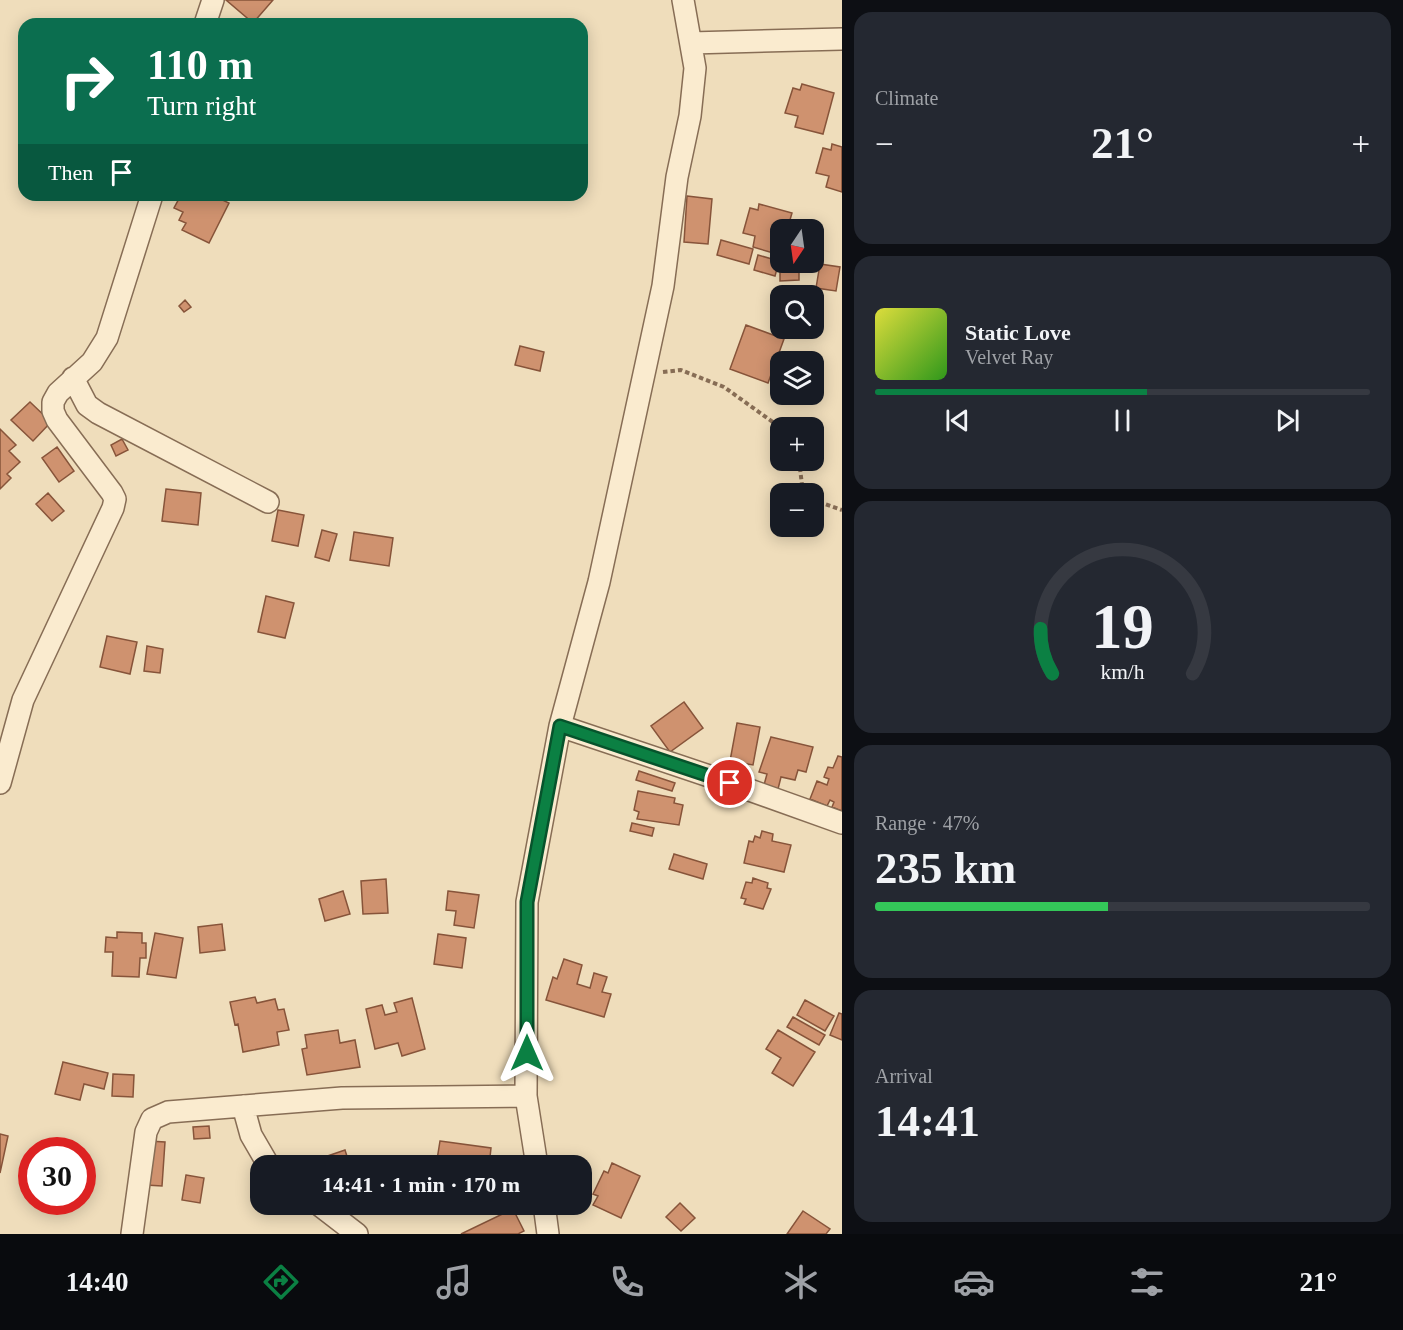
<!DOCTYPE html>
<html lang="en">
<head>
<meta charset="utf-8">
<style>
	:root { --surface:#171b24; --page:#242831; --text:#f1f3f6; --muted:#9ea1a6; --line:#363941; --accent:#0b8043 }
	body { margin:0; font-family:Georgia,serif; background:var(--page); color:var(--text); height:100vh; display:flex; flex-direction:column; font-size:22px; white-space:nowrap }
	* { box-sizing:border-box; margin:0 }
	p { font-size:20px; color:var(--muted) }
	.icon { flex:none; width:33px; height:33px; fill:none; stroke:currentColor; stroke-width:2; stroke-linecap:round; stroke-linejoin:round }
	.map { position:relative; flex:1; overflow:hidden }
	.panel { display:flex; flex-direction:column; gap:12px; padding:12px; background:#0d0f14; width:561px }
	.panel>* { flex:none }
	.hud { position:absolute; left:18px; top:18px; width:570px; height:183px; border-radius:18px; box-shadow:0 3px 15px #0003; background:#0b6e4f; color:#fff; overflow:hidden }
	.needle { width:39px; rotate:193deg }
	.tools { position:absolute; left:770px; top:219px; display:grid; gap:12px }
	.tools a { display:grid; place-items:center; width:54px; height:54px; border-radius:12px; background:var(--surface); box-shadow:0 3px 15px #0003; font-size:30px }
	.speed { position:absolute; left:18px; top:1137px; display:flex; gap:12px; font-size:30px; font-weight:700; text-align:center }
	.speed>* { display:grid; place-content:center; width:78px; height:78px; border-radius:50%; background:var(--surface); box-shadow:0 3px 15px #0003; line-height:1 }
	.speed .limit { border:9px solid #d22; background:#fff; color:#111 }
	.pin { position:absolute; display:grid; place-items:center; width:51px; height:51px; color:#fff; margin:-26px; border:3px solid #fff; border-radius:50%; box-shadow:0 2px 6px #0007 }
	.me { position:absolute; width:66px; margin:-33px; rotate:0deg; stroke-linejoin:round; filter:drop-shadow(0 0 4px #0008) }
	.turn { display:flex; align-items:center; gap:21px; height:126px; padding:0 30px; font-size:27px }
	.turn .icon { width:78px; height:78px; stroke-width:2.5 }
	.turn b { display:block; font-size:42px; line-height:51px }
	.then { display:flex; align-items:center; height:57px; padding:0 30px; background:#0003; gap:12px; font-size:22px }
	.big { font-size:45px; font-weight:600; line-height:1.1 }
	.panel .card { flex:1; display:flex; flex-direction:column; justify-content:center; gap:9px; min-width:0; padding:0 21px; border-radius:18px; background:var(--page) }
	.panel .dial { align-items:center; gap:0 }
	.dial svg { height:156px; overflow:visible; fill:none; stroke:var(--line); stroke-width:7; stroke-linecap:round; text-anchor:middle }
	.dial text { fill:var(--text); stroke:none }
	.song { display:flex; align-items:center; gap:18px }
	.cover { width:72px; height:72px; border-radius:9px; background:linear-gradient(135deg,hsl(60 70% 55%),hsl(110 70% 35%)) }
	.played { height:6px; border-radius:3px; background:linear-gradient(90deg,var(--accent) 55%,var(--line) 55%) }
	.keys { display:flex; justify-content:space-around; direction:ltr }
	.heat { display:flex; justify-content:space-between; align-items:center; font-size:33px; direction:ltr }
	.charge { height:9px; border-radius:4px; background:linear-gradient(90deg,#34c759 47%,var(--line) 0) }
	.trip { position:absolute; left:250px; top:1155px; width:342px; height:60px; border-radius:18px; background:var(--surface); box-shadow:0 3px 15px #0003; font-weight:600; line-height:60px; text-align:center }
	.menu { display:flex; height:96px; justify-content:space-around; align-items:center; background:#090b0e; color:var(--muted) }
	.menu .icon { width:42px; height:42px }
	.menu .active { color:var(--accent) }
	.menu b { font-size:27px; color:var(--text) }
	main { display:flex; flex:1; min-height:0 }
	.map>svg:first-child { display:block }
	.building { fill:#cf926f; stroke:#87543a; stroke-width:1.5 }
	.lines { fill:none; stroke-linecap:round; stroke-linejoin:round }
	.street-casing { stroke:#876d55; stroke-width:24 }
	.path { stroke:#876d55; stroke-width:4; stroke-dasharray:4.5 3; stroke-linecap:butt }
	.street { stroke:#faebcf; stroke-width:21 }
	.route-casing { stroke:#07532c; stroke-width:15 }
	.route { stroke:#0b8043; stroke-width:10 }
</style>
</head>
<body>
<main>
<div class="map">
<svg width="842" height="1234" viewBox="0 0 842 1234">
	<rect width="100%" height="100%" fill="#efddbb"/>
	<path class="building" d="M226,0H273L253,23Z
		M802,84L834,93L823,134L795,127L798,116L785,113L793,88L800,90Z
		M832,144L842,147V192L826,187L829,176L816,173L823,148L831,150Z
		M181,195L190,198L191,195H212L229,203L209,243L182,230L186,223L179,220L183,212L174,208Z
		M687,196L712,199L708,244L684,242Z
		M759,204L792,213L787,230H780V255L753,247L755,236L743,233L750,208L758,210Z
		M721,240L753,249L749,264L717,255Z
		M758,255L779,261L775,276L754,270Z
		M780,261V262H799V280L780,281Z
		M820,264L840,267L836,291L816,288Z
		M185,300L191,307L184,312L179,306Z
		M746,325L784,339L768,383L730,369Z
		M520,346L544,352L540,371L515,365Z
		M30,402L51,422L33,441L11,420Z
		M0,429L16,445L9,451L20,462L7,474L11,478L0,489Z
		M122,439L128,450L116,456L111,445Z
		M57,447L74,471L59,482L42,458Z
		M166,489L201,493L198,525L162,521Z
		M48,493L64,511L52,521L36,504Z
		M278,510L304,515L298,546L272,541Z
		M322,530L337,534L329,561L315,557Z
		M354,532L393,538L389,566L350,560Z
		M266,596L294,603L285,638L258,632Z
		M107,636L137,642L130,674L100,667Z
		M147,646L163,649L160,673L144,671Z
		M684,702L703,728L670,752L651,726Z
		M737,723L760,727L753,765L730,761Z
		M771,737L813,747L806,772L798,770L795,780L781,777L778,789L764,785L767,774L759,772Z
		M838,756L842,757V811L832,807L834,802L830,800L827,806L810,799L817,781L827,785L829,779L824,777L828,767L833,768Z
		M639,771L675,783L672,791L636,780Z
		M638,791L675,798L674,803L683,805L679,825L637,819L639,812L634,810Z
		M632,823L654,828L652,836L630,831Z
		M762,831L773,834L772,841L791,845L784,872L744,863L749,841L753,842L755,836L760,838Z
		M674,854L707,864L703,879L669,869Z
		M753,878L768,883L767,888L771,889L763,909L744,904L746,899L741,898L746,882L752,883Z
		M386,879L388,913L363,914L361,881Z
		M343,891L350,914L325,921L319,899Z
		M448,891L479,895L474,928L454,925L456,911L446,910Z
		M222,924L225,950L200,953L198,927Z
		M117,932L142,933V943H146V958H140L139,977L112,976L113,952H105L106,937L117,938Z
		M155,933L183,938L176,978L147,974Z
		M438,934L466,938L462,968L434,964Z
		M564,959L582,965L577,984L590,988L594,973L607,977L602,992L611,994L604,1017L546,1000L553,977L557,979Z
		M255,997L257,1003L275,999L278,1010L284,1009L289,1030L277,1032L279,1045L243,1052L238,1024L235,1025L230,1002Z
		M412,998L425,1049L402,1056L398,1043L375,1049L366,1009L382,1005L385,1015L397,1012L394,1003Z
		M805,1000L834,1016L825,1031L797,1015Z
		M839,1013L842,1014V1040L830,1035Z
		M793,1017L825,1035L819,1045L787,1027Z
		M338,1030L340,1043L355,1040L360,1067L307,1075L302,1049L307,1048L305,1035Z
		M778,1030L815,1052L793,1086L772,1073L781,1058L766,1049Z
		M63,1062L108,1073L104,1089L84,1084L80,1100L55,1094Z
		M113,1074L134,1075L133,1097L112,1096Z
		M209,1126L210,1138L194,1139L193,1127Z
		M0,1134L8,1136L0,1173Z
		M148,1141L165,1142L162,1186L146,1185Z
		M440,1141L491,1148L489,1166H436Z
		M345,1150L350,1166H308L307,1163Z
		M612,1163L640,1176L621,1218L593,1205L598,1196L593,1194L604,1171L608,1173Z
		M186,1175L204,1178L200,1203L182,1200Z
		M680,1203L695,1218L681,1231L666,1217Z
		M513,1209L524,1231L518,1234H461Z
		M803,1211L830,1229L826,1234H787Z"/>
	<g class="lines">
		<defs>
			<path id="street" d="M205,24L213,0
				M691,43L842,39
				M73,378L87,405L98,413L268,502
				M560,726L730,783L842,823
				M0,783L23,700L113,508L115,499L112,493L57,420L53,411V402L58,393L92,362L107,338L152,195
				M243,1106L251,1135L269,1166
				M537,1166L526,1096L527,902L560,726L599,582L663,286L677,177L690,116L695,68L683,0
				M318,1204L357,1234
				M544,1204L548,1234
				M132,1234L146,1132L152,1119L168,1112L342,1098L526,1096"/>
		</defs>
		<use href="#street" class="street-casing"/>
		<path class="path" d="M663,372L681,370L724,387L781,428
			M799,460L802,485L808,494
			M813,497L822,503L842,510"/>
		<use href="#street" class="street"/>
	</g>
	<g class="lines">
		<defs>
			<path id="route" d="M527,1053V902L560,726L730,783"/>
		</defs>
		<use href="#route" class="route-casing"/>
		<use href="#route" class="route"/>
	</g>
</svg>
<div class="tools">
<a><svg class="needle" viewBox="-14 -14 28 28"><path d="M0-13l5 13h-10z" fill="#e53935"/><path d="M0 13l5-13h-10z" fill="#9ea1a6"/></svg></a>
<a><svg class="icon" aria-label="search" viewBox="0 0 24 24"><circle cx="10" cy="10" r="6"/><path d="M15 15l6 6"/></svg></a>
<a><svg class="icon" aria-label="layers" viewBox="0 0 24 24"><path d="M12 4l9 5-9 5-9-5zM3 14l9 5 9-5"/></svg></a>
<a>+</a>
<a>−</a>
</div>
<div class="speed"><div class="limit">30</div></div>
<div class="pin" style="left:730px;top:783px;background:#d93025"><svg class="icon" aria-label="arrive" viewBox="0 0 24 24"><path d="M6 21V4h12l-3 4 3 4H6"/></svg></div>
<svg class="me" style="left:527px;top:1053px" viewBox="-20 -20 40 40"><path d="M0-17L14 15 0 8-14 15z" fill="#0b8043" stroke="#fff" stroke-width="4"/></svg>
<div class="trip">14:41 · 1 min · 170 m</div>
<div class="hud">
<div class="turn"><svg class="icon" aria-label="right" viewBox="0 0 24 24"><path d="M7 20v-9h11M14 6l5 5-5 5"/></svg><div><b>110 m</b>Turn right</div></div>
<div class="then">Then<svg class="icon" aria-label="arrive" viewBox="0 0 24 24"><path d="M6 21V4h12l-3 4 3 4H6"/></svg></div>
</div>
</div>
<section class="panel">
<div class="card"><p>Climate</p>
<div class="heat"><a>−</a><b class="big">21°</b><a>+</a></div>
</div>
<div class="card">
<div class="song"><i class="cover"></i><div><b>Static Love</b><p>Velvet Ray</p></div></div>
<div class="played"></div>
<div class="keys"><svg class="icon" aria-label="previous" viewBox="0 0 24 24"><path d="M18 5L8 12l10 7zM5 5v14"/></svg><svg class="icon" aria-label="pause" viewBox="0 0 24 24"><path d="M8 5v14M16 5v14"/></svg><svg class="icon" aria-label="next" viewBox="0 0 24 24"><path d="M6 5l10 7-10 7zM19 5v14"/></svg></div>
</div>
<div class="card dial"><svg viewBox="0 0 100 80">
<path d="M14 69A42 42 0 1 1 86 69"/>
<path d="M14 69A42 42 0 0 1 8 46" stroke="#0b8043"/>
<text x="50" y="56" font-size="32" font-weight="700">19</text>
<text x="50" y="72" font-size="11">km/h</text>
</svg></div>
<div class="card"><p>Range · 47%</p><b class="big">235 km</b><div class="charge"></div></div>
<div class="card"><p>Arrival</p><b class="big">14:41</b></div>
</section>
</main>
<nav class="menu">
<b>14:40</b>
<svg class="icon active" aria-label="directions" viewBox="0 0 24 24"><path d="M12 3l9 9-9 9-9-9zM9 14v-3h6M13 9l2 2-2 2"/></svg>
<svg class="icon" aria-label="music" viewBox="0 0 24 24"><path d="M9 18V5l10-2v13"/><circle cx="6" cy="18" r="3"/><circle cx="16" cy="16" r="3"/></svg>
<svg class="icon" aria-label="phone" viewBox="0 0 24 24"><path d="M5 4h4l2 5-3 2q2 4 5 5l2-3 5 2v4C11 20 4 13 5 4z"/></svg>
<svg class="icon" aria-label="climate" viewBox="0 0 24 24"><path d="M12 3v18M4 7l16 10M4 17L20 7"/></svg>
<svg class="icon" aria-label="car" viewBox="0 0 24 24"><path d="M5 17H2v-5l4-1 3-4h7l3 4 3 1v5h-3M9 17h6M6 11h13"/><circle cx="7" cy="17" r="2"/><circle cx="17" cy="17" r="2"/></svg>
<svg class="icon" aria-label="filters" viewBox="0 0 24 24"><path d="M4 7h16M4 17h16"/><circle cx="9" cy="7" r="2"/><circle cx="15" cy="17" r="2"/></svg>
<b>21°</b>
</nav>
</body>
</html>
